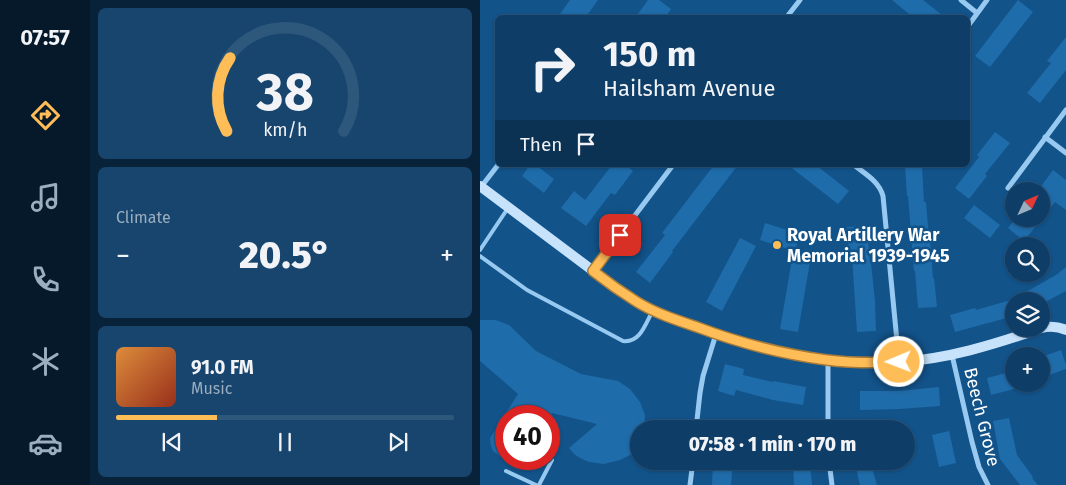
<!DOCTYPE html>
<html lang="en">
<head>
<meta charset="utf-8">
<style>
	:root { --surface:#0e3e68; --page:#17456e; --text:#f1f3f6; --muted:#9baec0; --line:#2e577c; --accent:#ffbd58 }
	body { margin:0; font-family:"Fira Sans",sans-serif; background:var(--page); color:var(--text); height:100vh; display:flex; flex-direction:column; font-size:19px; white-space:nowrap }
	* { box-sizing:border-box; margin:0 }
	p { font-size:16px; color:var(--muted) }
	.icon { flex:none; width:28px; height:28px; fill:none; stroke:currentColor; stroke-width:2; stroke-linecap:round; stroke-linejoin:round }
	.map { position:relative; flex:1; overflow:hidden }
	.details { display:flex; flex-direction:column; gap:8px; padding:8px; background:#082239; width:390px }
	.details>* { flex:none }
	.guide { position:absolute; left:15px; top:15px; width:475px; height:152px; border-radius:8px; box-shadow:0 1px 4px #0004,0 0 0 1px var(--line); background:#0e3e68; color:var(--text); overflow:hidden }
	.needle { width:32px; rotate:46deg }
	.controls { position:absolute; left:525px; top:182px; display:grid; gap:10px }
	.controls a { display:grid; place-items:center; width:45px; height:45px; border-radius:50%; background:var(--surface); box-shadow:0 1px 4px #0004,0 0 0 1px var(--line); font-size:25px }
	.speed { position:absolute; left:15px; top:405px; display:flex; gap:10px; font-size:25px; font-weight:700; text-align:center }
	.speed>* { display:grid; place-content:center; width:65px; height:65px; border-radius:50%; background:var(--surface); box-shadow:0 1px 4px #0004,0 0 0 1px var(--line); line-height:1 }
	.speed .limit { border:8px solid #d22; background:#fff; color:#111 }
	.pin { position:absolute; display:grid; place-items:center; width:42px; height:42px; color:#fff; margin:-21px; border-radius:10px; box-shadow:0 2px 8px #0006 }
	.me { position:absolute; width:55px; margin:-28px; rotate:269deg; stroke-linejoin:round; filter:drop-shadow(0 0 4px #0008) }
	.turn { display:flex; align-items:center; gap:18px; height:105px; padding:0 25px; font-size:22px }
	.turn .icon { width:65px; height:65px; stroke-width:2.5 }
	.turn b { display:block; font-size:35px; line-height:42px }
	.then { display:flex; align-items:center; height:48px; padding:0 25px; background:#0003; gap:10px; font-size:19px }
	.big { font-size:38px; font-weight:800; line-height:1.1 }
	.details .widget { flex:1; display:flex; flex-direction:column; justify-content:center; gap:8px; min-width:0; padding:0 18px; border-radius:8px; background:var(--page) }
	.details .dial { align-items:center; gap:0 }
	.dial svg { height:130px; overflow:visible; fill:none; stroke:var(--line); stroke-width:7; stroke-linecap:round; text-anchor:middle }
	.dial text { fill:var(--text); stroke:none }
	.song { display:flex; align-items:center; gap:15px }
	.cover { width:60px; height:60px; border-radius:8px; background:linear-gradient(135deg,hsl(30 70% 55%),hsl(10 70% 35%)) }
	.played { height:5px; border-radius:2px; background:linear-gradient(90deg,var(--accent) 30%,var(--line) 30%) }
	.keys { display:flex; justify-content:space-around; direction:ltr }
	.heat { display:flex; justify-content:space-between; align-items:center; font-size:28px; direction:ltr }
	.trip { position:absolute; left:150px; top:420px; width:285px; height:50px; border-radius:25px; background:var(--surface); box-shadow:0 1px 4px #0004,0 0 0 1px var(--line); font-weight:800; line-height:50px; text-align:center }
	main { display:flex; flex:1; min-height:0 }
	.tab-bar { display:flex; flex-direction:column; width:90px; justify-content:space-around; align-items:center; background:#06192a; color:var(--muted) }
	.tab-bar .icon { width:35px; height:35px }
	.tab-bar .selected { color:var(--accent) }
	.tab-bar b { font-size:22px; color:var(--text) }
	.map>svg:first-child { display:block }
	.building { fill:#1f6caa }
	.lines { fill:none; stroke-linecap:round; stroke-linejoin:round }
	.lane { stroke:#98caf1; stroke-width:4 }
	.street { stroke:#98caf1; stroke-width:5 }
	.secondary { stroke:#c6e3fb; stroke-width:10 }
	.route-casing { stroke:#a67b39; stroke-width:12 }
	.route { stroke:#ffbd58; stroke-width:9 }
	.poi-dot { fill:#ffbd58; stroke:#12538a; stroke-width:2 }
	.labels { text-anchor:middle; stroke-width:5; stroke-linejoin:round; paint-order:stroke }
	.poi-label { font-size:18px; font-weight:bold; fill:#fff; stroke:#12538a; text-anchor:start }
	.street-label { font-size:18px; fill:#fff; stroke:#12538a }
</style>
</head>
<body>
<main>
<nav class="tab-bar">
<b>07:57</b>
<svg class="icon selected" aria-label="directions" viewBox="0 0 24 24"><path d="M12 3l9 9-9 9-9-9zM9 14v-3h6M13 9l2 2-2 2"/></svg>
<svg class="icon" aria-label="music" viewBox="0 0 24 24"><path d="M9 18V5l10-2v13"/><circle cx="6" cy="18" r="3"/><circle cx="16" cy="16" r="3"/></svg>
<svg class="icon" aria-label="phone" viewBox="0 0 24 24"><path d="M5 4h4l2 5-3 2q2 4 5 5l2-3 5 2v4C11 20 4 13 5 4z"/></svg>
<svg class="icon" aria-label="climate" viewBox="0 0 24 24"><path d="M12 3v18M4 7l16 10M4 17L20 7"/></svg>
<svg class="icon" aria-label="car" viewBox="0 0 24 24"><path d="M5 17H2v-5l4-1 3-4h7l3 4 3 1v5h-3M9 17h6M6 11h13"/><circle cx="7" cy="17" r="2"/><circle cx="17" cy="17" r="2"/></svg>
</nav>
<section class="details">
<div class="widget dial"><svg viewBox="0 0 100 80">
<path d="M14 69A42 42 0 1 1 86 69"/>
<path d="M14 69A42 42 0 0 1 16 24" stroke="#ffbd58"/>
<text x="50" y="56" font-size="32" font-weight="700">38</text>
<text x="50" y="72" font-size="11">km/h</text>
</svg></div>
<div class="widget"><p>Climate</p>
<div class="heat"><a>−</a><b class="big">20.5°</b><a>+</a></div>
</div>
<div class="widget">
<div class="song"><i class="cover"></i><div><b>91.0 FM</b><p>Music</p></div></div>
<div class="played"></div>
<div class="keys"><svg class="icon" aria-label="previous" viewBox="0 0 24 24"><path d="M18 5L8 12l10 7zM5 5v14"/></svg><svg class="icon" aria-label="pause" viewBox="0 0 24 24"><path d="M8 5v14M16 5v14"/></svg><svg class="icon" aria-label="next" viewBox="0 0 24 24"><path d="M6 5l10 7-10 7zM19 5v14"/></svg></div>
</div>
</section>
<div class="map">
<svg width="586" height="485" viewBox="0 0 586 485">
	<rect width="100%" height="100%" fill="#12538a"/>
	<path class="building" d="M90,0H118L105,18H77Z
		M168,0H179L191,9L185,18H155Z
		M412,0H443L466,18H434Z
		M538,0L553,12L510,67L495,56Z
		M586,37V70L560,103L547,93L571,63L567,61Z
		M515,132L530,143L505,174L507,176L489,199L475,188L499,157L497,155Z
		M50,165H56L74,179L64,193L42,176Z
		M132,165H146L153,171L135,195L131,193L106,226L81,208L94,191L105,200Z
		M234,165H258L192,251L193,252L170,283L156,272L185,235L182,233Z
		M308,165H336L369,191L358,204Z
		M442,166L444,202H446L449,239H450L453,278H454L457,307L438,308L435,271H434L428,196H427L425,167Z
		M573,170L586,180V210L575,202L544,241L528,228L535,219H561V191L559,189Z
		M494,205L520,225L510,238L484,218Z
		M285,223L320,234L315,251L280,240Z
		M387,226L390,263H391L395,300L396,331L377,332L372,257H369L367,227Z
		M260,238L276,246L242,311L226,302Z
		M312,259L330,262L318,332L300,329Z
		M586,267V291L567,301H534V316L475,332L470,315L495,308L496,310L534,299L576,275Z
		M0,320H16L29,325L56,351L101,374L138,381L150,389L160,402L165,415L164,429H159V444L150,455L140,460L124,464L109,462L100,458L94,454L89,448L117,424L72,413L71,416H26V461L13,451L11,446L10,438L38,394L0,361Z
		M581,350L586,365V369L561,378V357Z
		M245,364L264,369L263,375L293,382V381L326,387L323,405L293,400L256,390L254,396L238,391Z
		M534,371V389L511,395L507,378Z
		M459,387L460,406L419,409L380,410V391H419Z
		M529,418L537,455L553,477L552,478L558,485H540L520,459L513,421Z
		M469,431L476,463L459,467L452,435Z
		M313,461H330L332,485H314Z
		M375,461H390L397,485H380L376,468Z
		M233,462L253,463L251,485H232Z"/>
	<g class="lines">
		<path class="lane" d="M0,250L28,208
			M0,256L47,290L143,341C160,343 165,325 172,312
			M26,471L56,485
			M59,485L72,460"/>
		<path class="street" d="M481,0L497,13
			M306,18L320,0
			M488,26L507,0
			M565,137L586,153
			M374,165C385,174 399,181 403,196L419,362
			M1,187L18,165
			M528,188L586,110
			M113,271L193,165
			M472,355L492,442L499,467L508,485
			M216,429L220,393L223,376L236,334
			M348,429V360
			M349,461L352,485
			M210,485L213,461"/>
		<path class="secondary" d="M0,186L136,288C148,296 160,304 172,310C188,317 205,323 222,329C285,352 352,366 419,362C467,359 513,345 559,329
			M561,328C570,326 577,326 586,330"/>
	</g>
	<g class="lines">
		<defs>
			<path id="route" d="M140,235L113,271C127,282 141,292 157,302C175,313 196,320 217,327C259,343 302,354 347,360C370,363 395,363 419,362"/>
		</defs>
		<use href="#route" class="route-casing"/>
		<use href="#route" class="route"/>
	</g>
	<circle class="poi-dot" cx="297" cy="245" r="5"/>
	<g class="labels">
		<g class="poi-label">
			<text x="307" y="241">Royal Artillery War<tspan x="307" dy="21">Memorial 1939-1945</tspan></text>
		</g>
		<g class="street-label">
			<text transform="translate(502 417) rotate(76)" y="6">Beech Grove</text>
		</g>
	</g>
</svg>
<div class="controls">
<a><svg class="needle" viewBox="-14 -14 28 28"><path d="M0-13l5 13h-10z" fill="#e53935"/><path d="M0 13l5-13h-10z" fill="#9baec0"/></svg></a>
<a><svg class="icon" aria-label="search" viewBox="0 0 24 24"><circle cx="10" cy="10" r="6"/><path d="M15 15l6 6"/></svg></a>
<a><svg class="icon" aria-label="layers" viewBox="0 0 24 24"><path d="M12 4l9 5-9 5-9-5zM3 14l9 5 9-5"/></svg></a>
<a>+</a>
</div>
<div class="speed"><div class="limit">40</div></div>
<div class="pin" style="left:140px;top:235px;background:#d93025"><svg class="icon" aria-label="arrive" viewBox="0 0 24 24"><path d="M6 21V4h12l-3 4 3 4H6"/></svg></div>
<svg class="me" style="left:419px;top:362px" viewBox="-20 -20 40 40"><circle r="17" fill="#ffbd58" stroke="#fff" stroke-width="3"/><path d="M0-11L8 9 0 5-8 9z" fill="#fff"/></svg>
<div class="trip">07:58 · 1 min · 170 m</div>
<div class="guide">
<div class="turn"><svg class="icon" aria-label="right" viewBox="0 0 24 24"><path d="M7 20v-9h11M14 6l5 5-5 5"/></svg><div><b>150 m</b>Hailsham Avenue</div></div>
<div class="then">Then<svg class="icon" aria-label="arrive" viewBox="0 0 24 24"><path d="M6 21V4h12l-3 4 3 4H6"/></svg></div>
</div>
</div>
</main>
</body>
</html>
